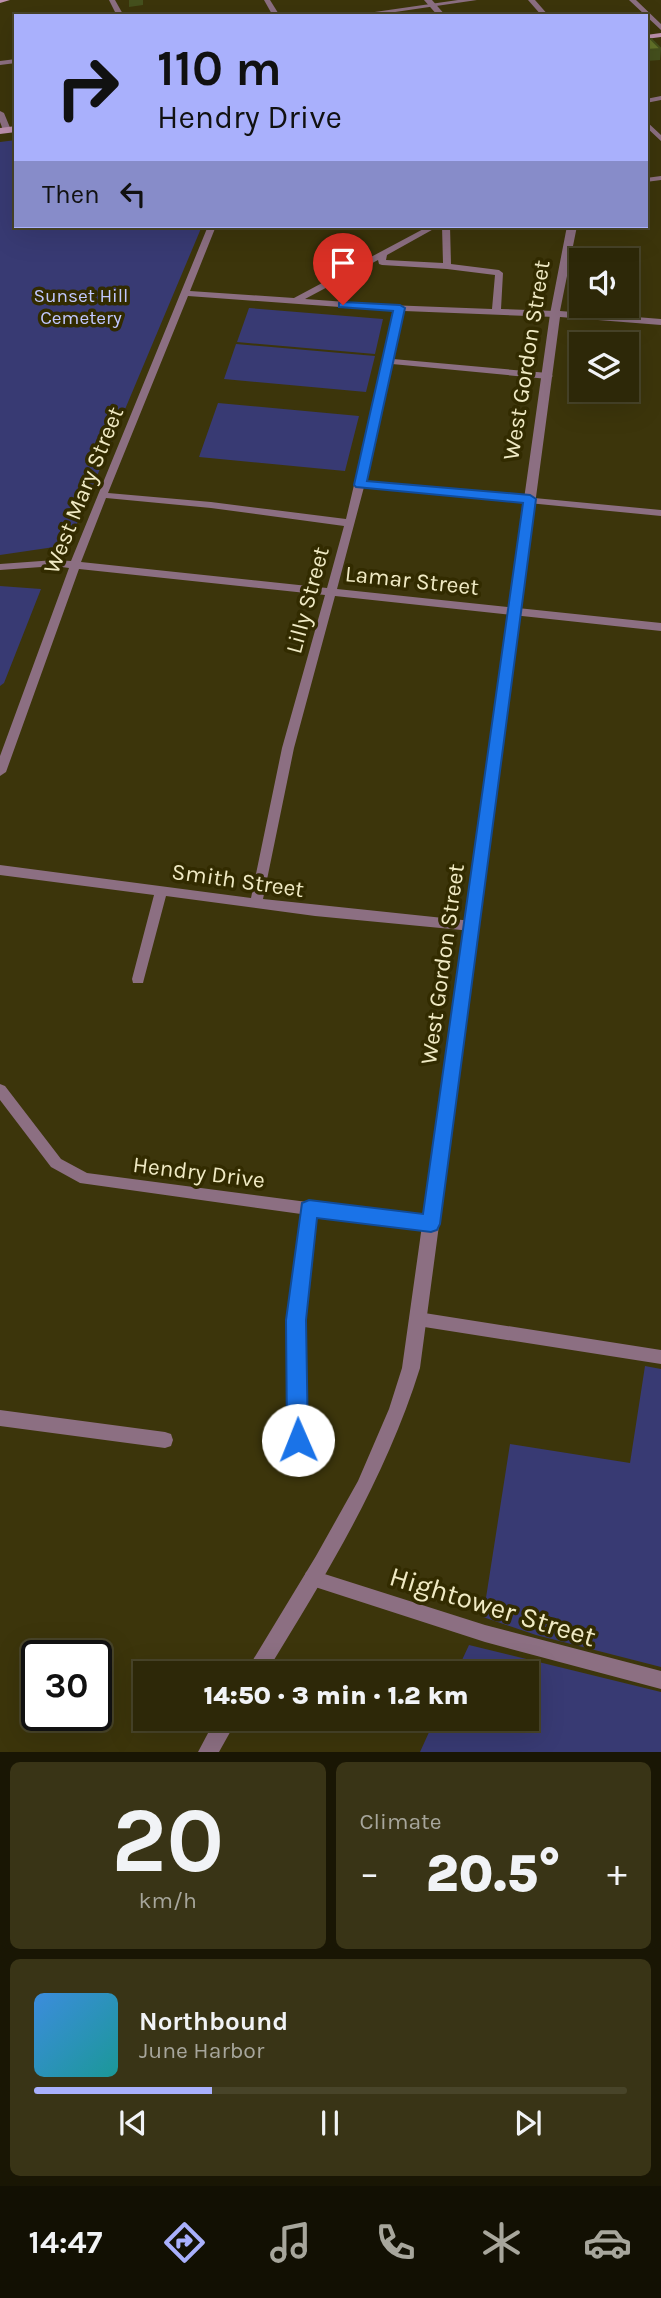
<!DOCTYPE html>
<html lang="en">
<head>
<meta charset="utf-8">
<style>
	:root { --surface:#2d2808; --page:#393416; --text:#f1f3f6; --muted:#a7a69c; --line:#484429; --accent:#a9b0fc }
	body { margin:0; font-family:Karla,sans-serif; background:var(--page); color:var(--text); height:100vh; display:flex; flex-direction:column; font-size:26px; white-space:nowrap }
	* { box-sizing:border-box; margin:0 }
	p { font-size:23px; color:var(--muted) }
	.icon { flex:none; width:38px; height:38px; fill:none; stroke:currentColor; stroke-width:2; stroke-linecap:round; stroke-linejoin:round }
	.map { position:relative; height:1752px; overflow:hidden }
	.sheet { display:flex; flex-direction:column; gap:10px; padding:10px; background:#191604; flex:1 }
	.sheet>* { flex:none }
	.banner { position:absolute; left:14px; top:14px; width:634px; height:214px; border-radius:0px; box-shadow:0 7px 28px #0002,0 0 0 2px var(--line); background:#a9b0fc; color:#111; overflow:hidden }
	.tools { position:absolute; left:569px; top:248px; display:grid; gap:14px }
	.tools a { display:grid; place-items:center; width:70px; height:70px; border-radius:0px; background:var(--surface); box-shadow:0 7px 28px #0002,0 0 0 2px var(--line); font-size:35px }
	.speed { position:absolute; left:21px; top:1640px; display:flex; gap:14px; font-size:35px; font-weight:700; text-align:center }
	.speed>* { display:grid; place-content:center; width:91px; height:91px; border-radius:50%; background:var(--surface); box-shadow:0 7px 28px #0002,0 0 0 2px var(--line); line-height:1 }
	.speed .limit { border:4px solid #111; border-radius:10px; background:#fff; color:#111 }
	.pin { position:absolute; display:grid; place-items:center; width:60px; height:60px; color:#fff; margin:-72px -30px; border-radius:50% 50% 50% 0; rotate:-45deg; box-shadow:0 0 7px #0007 }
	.pin .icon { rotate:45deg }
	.me { position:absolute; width:77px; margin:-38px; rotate:359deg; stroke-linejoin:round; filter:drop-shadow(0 0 5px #0008) }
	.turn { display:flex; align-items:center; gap:24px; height:147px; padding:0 28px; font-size:32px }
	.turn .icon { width:91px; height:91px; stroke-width:2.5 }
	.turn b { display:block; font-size:49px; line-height:60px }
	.then { display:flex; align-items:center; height:66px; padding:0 28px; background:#0003; gap:14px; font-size:26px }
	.big { font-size:52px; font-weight:800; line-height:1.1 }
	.sheet .card { flex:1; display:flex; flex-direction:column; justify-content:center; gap:10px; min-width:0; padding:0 24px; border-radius:10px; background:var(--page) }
	.sheet .dial { align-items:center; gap:0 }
	.dial b { font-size:91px; line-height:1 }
	.song { display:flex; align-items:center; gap:21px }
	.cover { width:84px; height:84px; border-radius:10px; background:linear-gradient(135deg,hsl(210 70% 55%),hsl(180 70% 35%)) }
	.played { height:7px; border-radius:4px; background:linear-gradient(90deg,var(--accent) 30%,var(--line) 30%) }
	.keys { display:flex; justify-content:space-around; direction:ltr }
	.heat { display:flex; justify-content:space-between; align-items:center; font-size:38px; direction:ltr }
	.sheet .tiles { flex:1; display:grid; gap:10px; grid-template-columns:1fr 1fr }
	.card:last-child { grid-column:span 2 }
	.trip { position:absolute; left:133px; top:1661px; width:406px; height:70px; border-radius:0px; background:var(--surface); box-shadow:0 7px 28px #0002,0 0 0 2px var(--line); font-weight:800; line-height:70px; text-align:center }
	.tabs { display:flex; height:112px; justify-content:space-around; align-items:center; background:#121003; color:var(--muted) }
	.tabs .icon { width:49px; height:49px }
	.tabs .on { color:var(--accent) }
	.tabs b { font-size:32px; color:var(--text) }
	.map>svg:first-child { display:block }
	.green { fill:#383a73 }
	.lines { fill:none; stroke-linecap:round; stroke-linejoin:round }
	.minor { fill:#8c6f82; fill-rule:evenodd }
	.tertiary { fill:#8c6f82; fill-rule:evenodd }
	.secondary { fill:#bd90ad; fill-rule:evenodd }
	.shaded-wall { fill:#45501d }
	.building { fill:#637229; stroke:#45501d; stroke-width:2 }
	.route { fill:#1a73e8; stroke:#114b97; stroke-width:2 }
	.labels { text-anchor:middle; stroke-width:7; stroke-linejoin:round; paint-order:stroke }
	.far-park-label { font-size:19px; fill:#c1c8ff; stroke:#322b00 }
	.street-label { font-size:23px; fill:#f0eac4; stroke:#322b00 }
	.near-street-label { font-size:28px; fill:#f0eac4; stroke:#322b00 }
</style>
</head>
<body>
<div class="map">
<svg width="661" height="1752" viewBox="0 0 661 1752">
	<rect width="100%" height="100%" fill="#3c350b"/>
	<path class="green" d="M16,140V226H202L68,545L0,555V142Z
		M249,308L383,319L375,354L237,342Z
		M236,344L375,356L366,392L224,379Z
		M218,403L359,416L345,471L199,457Z
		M0,586L41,589L4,683L0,686Z
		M645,1366L661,1369V1667L536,1635L483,1617L510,1444L630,1463Z
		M469,1645L661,1692V1752H420L435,1719L527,1718V1673H456Z"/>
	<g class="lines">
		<path class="minor" d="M109,0H115L124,16H117Z
			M264,0H270L280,16H273Z
			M458,0H477L368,16H347Z
			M528,0H535L549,16H542Z
			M629,0H636L661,24V30Z
			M16,59V63L0,65V61Z
			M661,96V100L646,103V99Z
			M0,111L4,113L11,130L10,132L3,130L0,122Z
			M646,121L661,135V141L646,127Z
			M661,176V180L646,182V178Z
			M208,226H216L190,291L294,298L429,226H439L387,255L386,260L443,263L442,226H450L451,264L499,270L503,273L501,309L555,311L559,314L555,317L404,311L393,359L548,373L553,376L548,379L392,364L365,482L661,510V516L364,487L337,589L661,623V631L335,596L294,748L263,899L472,921L476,923L478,926L476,929L472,931L315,916L166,896L144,979L143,983H133L132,979L154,895L0,875V865L251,898L282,748L325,595L79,569L6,772L0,776V756L69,568L55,566L0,570V564L55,560L71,561ZM378,260L379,264L382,265L447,269L495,275L492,309L388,305L305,299ZM188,296L395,311L346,519L211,502L108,493ZM106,498L211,508L344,526L327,588L81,562Z
			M0,1084L5,1086L61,1159L87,1173L436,1219L438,1224L436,1229L431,1231L315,1215L304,1320L305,1440L303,1446L297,1448L291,1446L289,1440L288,1320L301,1214L80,1183L51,1167L0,1100Z
			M418,1312L661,1350V1364L418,1326L413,1324L410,1319L413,1314Z
			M0,1410L165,1432L171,1434L173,1440L171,1446L165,1448L0,1426Z
			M312,1570L485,1625L661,1671V1689L485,1642L312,1586L306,1584L304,1578L306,1572Z"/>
		<path class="tertiary" d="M424,0H432L446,16H438Z
			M567,226H577L560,311L661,319V325L560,317L420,1368C385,1480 327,1573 266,1673H245L316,1556L358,1481L389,1409L402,1368L550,314Z
			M216,1718H238L219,1752H198Z"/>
		<path class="secondary" d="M0,0H10L0,3Z
			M661,33V37L646,39V35Z
			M16,126V132L0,134V128Z"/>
	</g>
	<path class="shaded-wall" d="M129,0H143V5L129,7Z
		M661,49L660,60L646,61V50Z"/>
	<path class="building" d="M646,39H651L661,49L646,50Z"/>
	<path class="route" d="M343,302L400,305L405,308L367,481L530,495L536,499L440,1224L437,1230L431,1232L317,1218L306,1320L308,1440L305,1447L298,1450L290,1447L287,1440L286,1320L302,1203L309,1200L423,1214L523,503L356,487L354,485L393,311L339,307V303Z"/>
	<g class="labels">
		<g class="far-park-label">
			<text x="81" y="302">Sunset Hill<tspan x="81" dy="22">Cemetery</tspan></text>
		</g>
		<g class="street-label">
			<text transform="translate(526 360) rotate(-81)" y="8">West Gordon Street</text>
			<text transform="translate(83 490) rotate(-68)" y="8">West Mary Street</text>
			<text transform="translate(412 580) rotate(6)" y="8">Lamar Street</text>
			<text transform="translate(307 600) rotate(-75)" y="8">Lilly Street</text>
			<text transform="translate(238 880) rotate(8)" y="8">Smith Street</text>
			<text transform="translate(442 964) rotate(-82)" y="8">West Gordon Street</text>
			<text transform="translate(199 1172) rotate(7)" y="8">Hendry Drive</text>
		</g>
		<g class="near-street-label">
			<text transform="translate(493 1606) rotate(17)" y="10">Hightower Street</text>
		</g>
	</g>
</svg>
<div class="tools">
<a><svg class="icon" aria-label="sound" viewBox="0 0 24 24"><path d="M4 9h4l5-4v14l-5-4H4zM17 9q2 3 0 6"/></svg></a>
<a><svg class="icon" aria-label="layers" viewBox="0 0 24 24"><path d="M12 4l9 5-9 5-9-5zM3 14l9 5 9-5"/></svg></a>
</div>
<div class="speed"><div class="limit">30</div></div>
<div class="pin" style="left:343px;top:305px;background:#d93025"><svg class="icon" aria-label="arrive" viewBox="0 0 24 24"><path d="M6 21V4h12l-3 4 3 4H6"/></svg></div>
<svg class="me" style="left:298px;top:1440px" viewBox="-20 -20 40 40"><circle r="19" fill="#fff"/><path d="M0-13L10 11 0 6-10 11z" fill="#1a73e8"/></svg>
<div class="trip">14:50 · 3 min · 1.2 km</div>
<div class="banner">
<div class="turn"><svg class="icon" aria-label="right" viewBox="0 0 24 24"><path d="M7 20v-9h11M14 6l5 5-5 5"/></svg><div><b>110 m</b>Hendry Drive</div></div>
<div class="then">Then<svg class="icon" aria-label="left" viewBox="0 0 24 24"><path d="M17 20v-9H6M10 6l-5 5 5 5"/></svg></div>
</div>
</div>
<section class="sheet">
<div class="tiles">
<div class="card dial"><b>20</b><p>km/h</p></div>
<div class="card"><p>Climate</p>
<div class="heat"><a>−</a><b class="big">20.5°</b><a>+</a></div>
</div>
<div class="card">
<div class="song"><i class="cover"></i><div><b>Northbound</b><p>June Harbor</p></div></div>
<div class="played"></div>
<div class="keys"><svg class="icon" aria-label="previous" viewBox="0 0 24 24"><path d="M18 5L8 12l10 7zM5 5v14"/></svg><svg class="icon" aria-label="pause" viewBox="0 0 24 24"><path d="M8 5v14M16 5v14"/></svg><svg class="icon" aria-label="next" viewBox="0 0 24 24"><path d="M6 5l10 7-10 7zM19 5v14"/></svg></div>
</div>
</div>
</section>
<nav class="tabs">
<b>14:47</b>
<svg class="icon on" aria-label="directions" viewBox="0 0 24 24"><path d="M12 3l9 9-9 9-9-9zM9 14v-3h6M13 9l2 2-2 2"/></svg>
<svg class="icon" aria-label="music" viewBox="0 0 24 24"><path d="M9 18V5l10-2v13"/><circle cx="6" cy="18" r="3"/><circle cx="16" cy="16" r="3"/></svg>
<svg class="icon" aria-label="phone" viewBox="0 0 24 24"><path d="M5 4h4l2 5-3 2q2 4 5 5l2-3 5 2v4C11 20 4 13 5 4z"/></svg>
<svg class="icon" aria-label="climate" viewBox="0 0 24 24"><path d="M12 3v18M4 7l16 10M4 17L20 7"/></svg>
<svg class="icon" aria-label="car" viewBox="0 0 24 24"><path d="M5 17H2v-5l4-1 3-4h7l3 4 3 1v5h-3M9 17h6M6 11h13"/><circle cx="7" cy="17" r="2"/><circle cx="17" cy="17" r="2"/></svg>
</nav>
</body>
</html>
